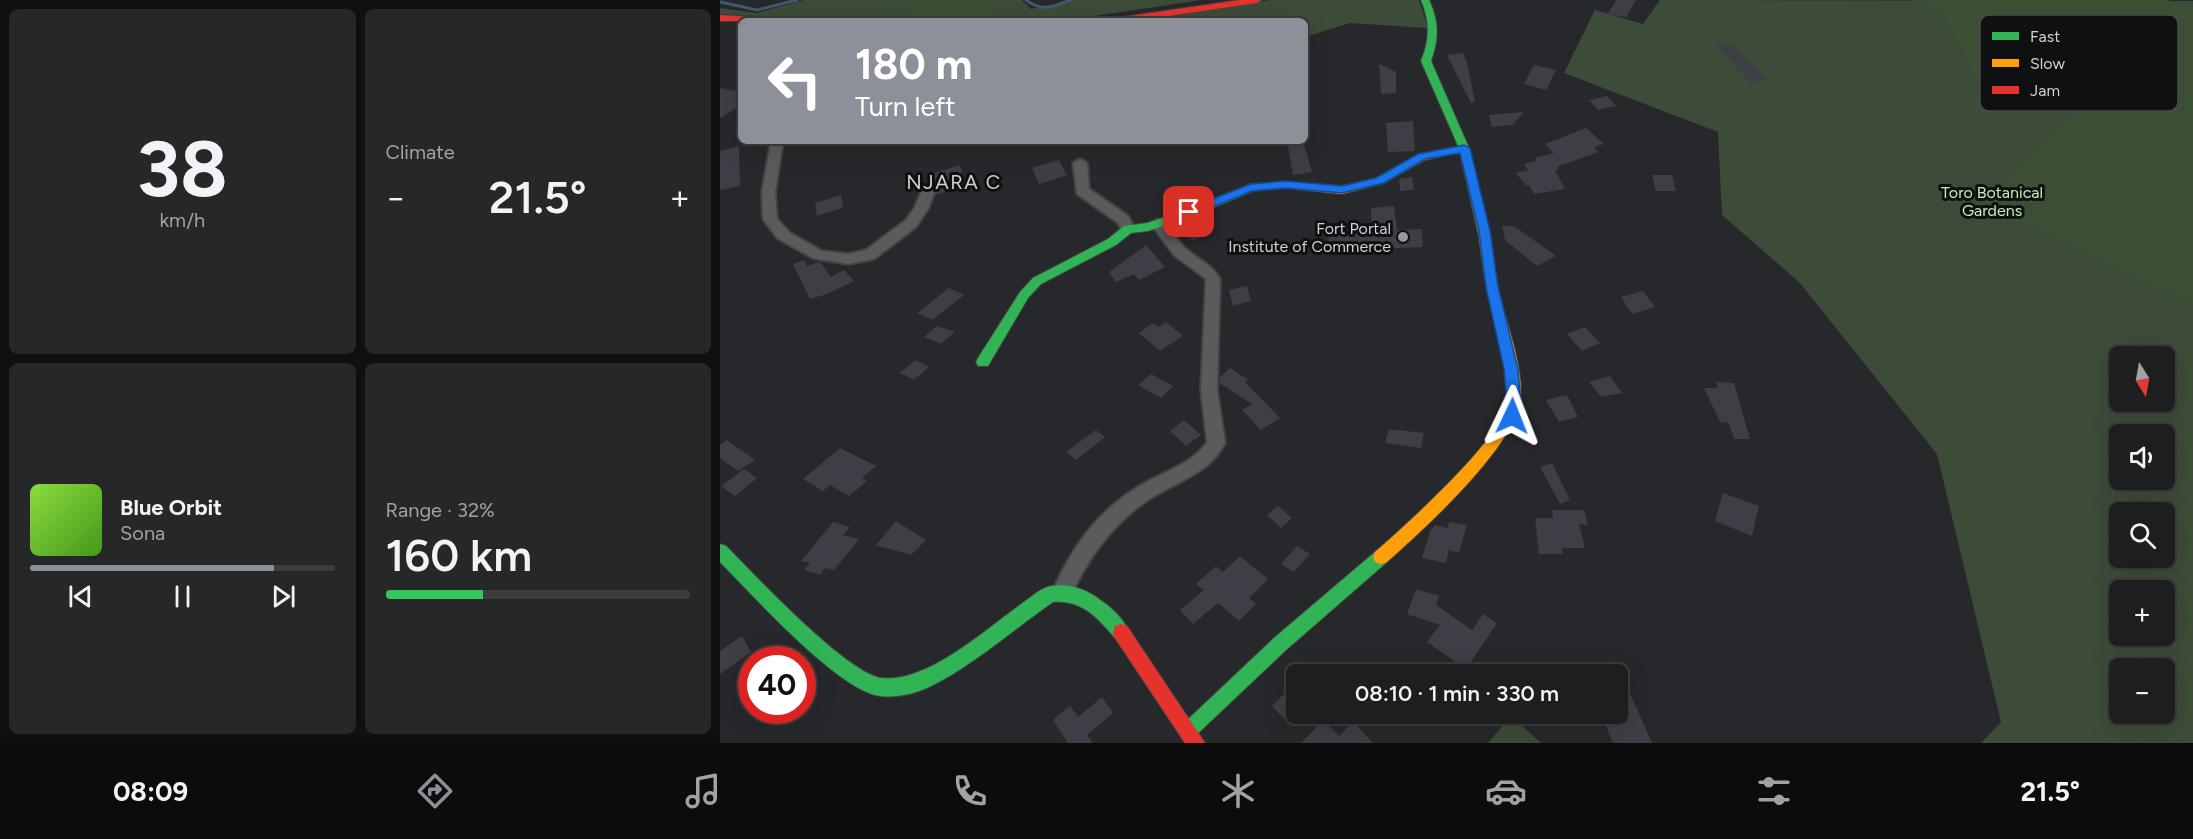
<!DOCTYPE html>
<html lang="en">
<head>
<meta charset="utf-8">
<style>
	:root { --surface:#1d1e20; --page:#252729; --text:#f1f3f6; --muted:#a0a2a5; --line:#3b3c3e; --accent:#8c9099 }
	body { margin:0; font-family:Figtree,sans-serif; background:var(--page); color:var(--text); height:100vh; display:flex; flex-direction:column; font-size:22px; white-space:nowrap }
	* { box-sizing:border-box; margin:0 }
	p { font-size:20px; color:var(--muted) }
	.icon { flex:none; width:33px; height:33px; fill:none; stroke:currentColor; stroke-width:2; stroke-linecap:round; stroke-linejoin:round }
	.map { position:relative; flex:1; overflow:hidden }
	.panel { display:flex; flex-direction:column; gap:9px; padding:9px; background:#101012; width:720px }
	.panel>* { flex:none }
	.hud { position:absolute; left:18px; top:18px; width:570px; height:126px; border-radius:9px; box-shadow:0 6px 24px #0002,0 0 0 2px var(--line); background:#8c9099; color:#fff; overflow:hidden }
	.needle { width:39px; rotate:169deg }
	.controls { position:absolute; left:1389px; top:346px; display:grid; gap:12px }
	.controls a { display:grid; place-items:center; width:66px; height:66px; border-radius:9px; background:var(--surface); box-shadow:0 6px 24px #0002,0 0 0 2px var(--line); font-size:30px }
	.speed { position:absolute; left:18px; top:646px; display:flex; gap:12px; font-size:30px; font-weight:700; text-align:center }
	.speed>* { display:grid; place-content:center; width:78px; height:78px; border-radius:50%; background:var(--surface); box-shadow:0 6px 24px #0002,0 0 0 2px var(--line); line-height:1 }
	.speed .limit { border:9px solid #d22; background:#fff; color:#111 }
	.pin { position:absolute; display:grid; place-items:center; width:51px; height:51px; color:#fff; margin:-26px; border-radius:12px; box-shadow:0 3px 9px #0006 }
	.me { position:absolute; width:66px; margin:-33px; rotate:2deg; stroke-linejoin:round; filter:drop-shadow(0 0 4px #0008) }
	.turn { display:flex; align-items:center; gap:21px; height:126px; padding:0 18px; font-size:27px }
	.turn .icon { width:78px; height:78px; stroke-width:2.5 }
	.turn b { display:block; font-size:42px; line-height:51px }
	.big { font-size:45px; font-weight:600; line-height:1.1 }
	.panel .tile { flex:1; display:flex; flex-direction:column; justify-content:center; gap:9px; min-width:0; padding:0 21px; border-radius:9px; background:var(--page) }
	.panel .dial { align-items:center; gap:0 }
	.dial b { font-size:78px; line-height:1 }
	.song { display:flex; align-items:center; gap:18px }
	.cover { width:72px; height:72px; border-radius:9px; background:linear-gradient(135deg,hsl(90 70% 55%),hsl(100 70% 35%)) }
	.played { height:6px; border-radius:3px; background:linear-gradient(90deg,var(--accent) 80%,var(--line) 80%) }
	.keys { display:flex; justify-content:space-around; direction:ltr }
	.heat { display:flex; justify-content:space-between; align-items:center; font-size:33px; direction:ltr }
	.charge { height:9px; border-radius:4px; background:linear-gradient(90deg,#34c759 32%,var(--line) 0) }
	.panel .tiles { flex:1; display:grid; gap:9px; grid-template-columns:repeat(2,1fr) }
	.trip { position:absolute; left:566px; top:664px; width:342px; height:60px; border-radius:9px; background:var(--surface); box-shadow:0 6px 24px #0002,0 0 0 2px var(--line); font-weight:600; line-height:60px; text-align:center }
	.tab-bar { display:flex; height:96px; justify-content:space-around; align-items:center; background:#0c0c0d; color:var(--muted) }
	.tab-bar .icon { width:42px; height:42px }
	.tab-bar .active { color:var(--accent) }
	.tab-bar b { font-size:27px; color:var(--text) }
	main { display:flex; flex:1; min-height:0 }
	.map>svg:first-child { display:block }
	.green { fill:#3d4c38; fill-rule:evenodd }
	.forest { fill:#3c4f35 }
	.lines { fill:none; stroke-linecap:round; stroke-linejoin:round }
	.stream { stroke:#435672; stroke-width:3 }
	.building { fill:#3e3f46 }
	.street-casing { stroke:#434345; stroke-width:4 }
	.fast-casing { stroke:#434345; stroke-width:2 }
	.slow-casing { stroke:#434345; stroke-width:2 }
	.jam-casing { stroke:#434345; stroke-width:2 }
	.street { fill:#5a5b5d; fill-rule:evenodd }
	.fast { fill:#30b455; fill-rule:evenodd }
	.slow { fill:#ff9f0a; fill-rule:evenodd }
	.jam { fill:#e5322d; fill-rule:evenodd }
	.route { fill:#1a73e8; stroke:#114b97; stroke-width:1.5 }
	.poi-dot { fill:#96969a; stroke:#0f1012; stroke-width:2 }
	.labels { text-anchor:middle; stroke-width:6; stroke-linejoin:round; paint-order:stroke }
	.park-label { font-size:16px; fill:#c5edb4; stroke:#0f1012 }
	.poi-label { font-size:16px; fill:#d1d1d5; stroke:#0f1012; text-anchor:end }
	.quarter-label { font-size:20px; letter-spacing:1.5px; fill:#d1d1d5; stroke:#0f1012 }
	.key { fill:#0f1012; stroke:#494a4c; stroke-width:1.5 }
	.key-label { font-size:16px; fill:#d1d1d5 }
</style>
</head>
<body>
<main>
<section class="panel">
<div class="tiles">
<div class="tile dial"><b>38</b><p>km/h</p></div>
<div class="tile"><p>Climate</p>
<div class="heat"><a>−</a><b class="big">21.5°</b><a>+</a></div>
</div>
<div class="tile">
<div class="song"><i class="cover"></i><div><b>Blue Orbit</b><p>Sona</p></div></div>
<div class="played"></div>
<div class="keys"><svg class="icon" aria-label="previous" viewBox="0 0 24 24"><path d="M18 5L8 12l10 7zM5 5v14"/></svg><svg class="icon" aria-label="pause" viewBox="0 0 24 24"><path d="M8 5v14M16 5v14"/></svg><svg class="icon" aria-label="next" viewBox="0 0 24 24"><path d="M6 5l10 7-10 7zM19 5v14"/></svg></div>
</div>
<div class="tile"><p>Range · 32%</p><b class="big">160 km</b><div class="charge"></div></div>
</div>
</section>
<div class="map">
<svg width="1473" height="743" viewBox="0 0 1473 743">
	<rect width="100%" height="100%" fill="#27282b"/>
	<path class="green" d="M84,0H302L311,9L346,3L347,0H482L341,21H136L0,14V8L37,13Z
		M550,0H699L708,28L630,23L585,37V21H461L459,13Z
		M940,0L1473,1V743H1261L1281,722L1217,454L1079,282L1002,215L998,132L844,73L875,10L923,24ZM1400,357H1444V402H1400ZM1400,435H1444V480H1400ZM1400,513H1444V558H1400ZM1400,591H1444V636H1400ZM1400,669H1444V714H1400Z
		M791,716L821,743H768Z"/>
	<path class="forest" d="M160,0H240L256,4L267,1L273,11L254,14L240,19L231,17L217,21H202L190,17L194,11L178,5L154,10L156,3Z
		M1192,0H1448L1473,7V302L1265,204L1355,113L1266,97L1221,8Z"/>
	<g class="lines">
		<path class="stream" d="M306,0C322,12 333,7 350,0
			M0,2L37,10L77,0"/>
	</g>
	<path class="building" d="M896,0H916L906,17L888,14Z
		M1011,44L1047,80L1030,82L996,46Z
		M743,53L747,62L755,102L751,103L727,55Z
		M659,64L676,72V93L661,94Z
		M814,65L836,70L826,90L804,84Z
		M0,88L21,92V105L0,118Z
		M887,96L896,106L878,110L869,100Z
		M804,112L792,125L772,127L769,115Z
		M693,121L695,151L668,152L666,123Z
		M866,128L884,144L874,147L878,152L837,167L839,169L835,170L845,189L814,194L809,185L806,186L796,173L808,170L804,164L817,161L815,158L834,153L825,144Z
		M567,141H583L592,172L573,175Z
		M19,146L20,186L0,190V151Z
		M339,160L347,175L319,184L312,168Z
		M240,165L246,185L216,195L211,174Z
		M932,175H952L956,191H936Z
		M692,177L694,190L680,191L679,179Z
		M121,195L123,208L97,216L95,203Z
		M674,206L677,230L702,229L703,247L607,251L608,233L652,231L651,208Z
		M482,220L494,227L474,241L462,234Z
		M782,226H794L836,256L817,266L785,240Z
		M426,245L445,267L419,280L414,274L396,282L389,272Z
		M84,260L87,266L100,262L111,277L124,270L134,281L107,294L90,299L73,264Z
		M527,286L531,301L513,306L509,290Z
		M229,288L244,295L212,320L197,313Z
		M923,291L935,307L912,314L901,297Z
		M446,322L463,336L440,351L419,333L433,323L438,327Z
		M217,326L235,332L221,344L204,337Z
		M865,327L880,343L862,351L847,334Z
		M196,360L209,367L194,380L180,373Z
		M510,368L528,380L525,382L560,418L541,430L522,410L532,404L499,383L500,377Z
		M431,374L453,386L441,398L418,385Z
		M890,376L902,393L881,397L869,382Z
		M996,382L1014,383L1030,439H1014L1009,423L1000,422L984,388H998Z
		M847,395L858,417L839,422L826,400Z
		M464,420L481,435L466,446L450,431Z
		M669,429L704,433L701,448L665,443Z
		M376,430L385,437L356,460L346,452Z
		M7,440L35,460L18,471L0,458V445Z
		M120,448L156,466L142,478L147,481L129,496L110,485L103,491L83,479Z
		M832,463L850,500L840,504L820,467Z
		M24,469L37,478L15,496L1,486Z
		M1003,493L1039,506L1032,536L995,521Z
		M558,506L572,518L561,528L547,515Z
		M832,510H864L868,525L859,524L865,548H842L843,554H819L815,518H833Z
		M176,521L206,540L191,555L156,545Z
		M113,522L130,527L123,535L139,539L114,570L105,568L100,575L84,570L90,563L81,561Z
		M729,522L747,525L739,553L729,550L726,563L702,558L710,531L715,525L728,528Z
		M577,546L590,554L574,572L561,564Z
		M520,556L548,579L529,598L536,604L519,621L498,603L473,624L460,610L484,590L476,584L496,566L503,572Z
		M696,589L719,596L716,605L752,630L763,614L777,623L746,669L707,642L720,625L687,614Z
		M22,636L31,652L0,674V651Z
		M569,689L576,697V706L563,718L552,706Z
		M909,691L932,743H893L881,714H897V695Z
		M382,697L393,713L367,735L373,743H348L333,720L350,706L358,717Z
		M604,720L619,736L633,722L653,743H581Z"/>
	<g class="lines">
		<defs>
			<path id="street" d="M51,141H63L55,192L57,219L70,233L102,251L128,254L146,250L186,220L194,209L203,188H213L215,191L208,209L196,227L154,259L128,264L93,258L57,238L43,219L42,192Z
				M360,159L367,163L369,189L408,216L415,229L413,232H403L397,222L357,194L353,163Z
				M438,219C449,222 454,235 461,244C473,258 491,262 500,279L497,390L505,443C490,473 458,481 431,498C394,522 368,557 350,598L343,601L336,598L333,591L336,584C354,544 380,510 418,487C440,473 472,465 487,442L481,390L486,279L454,255L431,224Z"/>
			<path id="fast" d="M701,0H709C719,21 719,39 711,61L749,148L771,237L765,241L759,237L739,148L701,61C710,39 710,21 701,0Z
				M469,209L475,213L473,216L428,231L411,233L396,245L321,284L308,298L268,366H258L256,362L258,358L300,292L313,278L388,239L404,226L427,223Z
				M0,544L6,546C34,574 127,674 162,678C207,683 265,630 300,605C309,599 320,588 331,586C348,583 366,589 379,599C391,607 404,619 409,632L407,638L401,640L395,638C377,617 362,600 333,602C294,629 251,667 209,687C194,694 176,698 160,696C118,691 31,593 0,562Z
				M661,550L667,552L669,557L667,562L566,650L474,737L468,740L462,737L459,731L462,725L554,638L655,552Z"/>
			<path id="slow" d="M744,145L748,146V150L705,160L664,183L622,194L566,188L533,191L473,216L469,217L463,213L465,210L531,184L566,182L622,186L656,178L698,155Z
				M765,233L771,237C773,258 776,279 781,300C789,331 801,362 801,394C801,442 703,530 667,562L661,564L655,562L653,557L655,552C684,527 779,441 786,407C794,373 776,333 769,300C764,279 762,258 759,237Z"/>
			<path id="jam" d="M520,0H541L537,3L414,21H392L396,18Z
				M0,15L52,18L56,21H0Z
				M401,624L407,626L485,743H465L395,638L393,632L395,626Z"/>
		</defs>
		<use href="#street" class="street-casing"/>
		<use href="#fast" class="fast-casing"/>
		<use href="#slow" class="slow-casing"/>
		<use href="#jam" class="jam-casing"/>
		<use href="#street" class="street"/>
		<use href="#fast" class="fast"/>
		<use href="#slow" class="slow"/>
		<use href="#jam" class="jam"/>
	</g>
	<path class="route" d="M744,145L750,148L770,231L778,287L798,369L801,405L797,420H787L785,416L787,405L784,369L766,287L759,231L740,153L705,159L664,183L622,193L566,188L532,191L473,215L469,216L463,212L465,210L531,184L566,181L622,186L656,178L698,154Z"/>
	<circle class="poi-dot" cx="683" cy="237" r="6"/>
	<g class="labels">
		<g class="park-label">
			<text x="1272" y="198">Toro Botanical<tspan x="1272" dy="18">Gardens</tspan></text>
		</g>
		<g class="poi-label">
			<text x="671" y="234">Fort Portal<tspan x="671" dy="18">Institute of Commerce</tspan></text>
		</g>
		<g class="quarter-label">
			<text x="234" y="189">NJARA C</text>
		</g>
	</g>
	<rect x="1260" y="15" width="198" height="96" rx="9" class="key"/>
	<rect x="1272" y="32" width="27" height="8" fill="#30b455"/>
	<rect x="1272" y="59" width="27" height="8" fill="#ff9f0a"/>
	<rect x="1272" y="86" width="27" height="8" fill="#e5322d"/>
	<g class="key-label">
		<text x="1310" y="42">Fast</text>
		<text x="1310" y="69">Slow</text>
		<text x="1310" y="96">Jam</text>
	</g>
</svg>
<div class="controls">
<a><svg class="needle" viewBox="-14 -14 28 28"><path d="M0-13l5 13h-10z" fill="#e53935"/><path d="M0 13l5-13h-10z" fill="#a0a2a5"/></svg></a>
<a><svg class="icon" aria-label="sound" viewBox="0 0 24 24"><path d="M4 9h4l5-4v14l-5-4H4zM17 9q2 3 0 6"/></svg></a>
<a><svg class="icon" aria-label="search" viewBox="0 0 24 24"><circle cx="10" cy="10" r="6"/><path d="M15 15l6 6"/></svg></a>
<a>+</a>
<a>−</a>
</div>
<div class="speed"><div class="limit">40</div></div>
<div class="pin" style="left:469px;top:212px;background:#d93025"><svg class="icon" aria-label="arrive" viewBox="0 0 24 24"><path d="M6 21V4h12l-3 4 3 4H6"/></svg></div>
<svg class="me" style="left:792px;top:416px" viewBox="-20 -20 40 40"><path d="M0-17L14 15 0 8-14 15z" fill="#1a73e8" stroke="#fff" stroke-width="4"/></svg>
<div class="trip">08:10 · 1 min · 330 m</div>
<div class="hud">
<div class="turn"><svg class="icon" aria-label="left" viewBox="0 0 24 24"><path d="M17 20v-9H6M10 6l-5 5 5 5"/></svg><div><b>180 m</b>Turn left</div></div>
</div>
</div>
</main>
<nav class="tab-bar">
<b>08:09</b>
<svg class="icon active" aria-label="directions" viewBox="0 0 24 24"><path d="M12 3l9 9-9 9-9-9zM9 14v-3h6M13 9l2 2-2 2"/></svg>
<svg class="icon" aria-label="music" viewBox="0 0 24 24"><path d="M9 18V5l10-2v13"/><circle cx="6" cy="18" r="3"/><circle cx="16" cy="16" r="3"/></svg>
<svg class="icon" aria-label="phone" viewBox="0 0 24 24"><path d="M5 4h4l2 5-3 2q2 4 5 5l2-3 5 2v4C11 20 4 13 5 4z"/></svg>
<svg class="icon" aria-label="climate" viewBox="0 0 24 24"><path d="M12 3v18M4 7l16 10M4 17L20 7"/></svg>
<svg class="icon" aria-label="car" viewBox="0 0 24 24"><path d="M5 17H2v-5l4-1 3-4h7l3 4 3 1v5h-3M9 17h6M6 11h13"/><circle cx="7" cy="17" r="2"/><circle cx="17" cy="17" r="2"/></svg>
<svg class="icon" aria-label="filters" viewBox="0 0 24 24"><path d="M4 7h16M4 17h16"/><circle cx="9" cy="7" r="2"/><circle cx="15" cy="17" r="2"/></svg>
<b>21.5°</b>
</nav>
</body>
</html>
